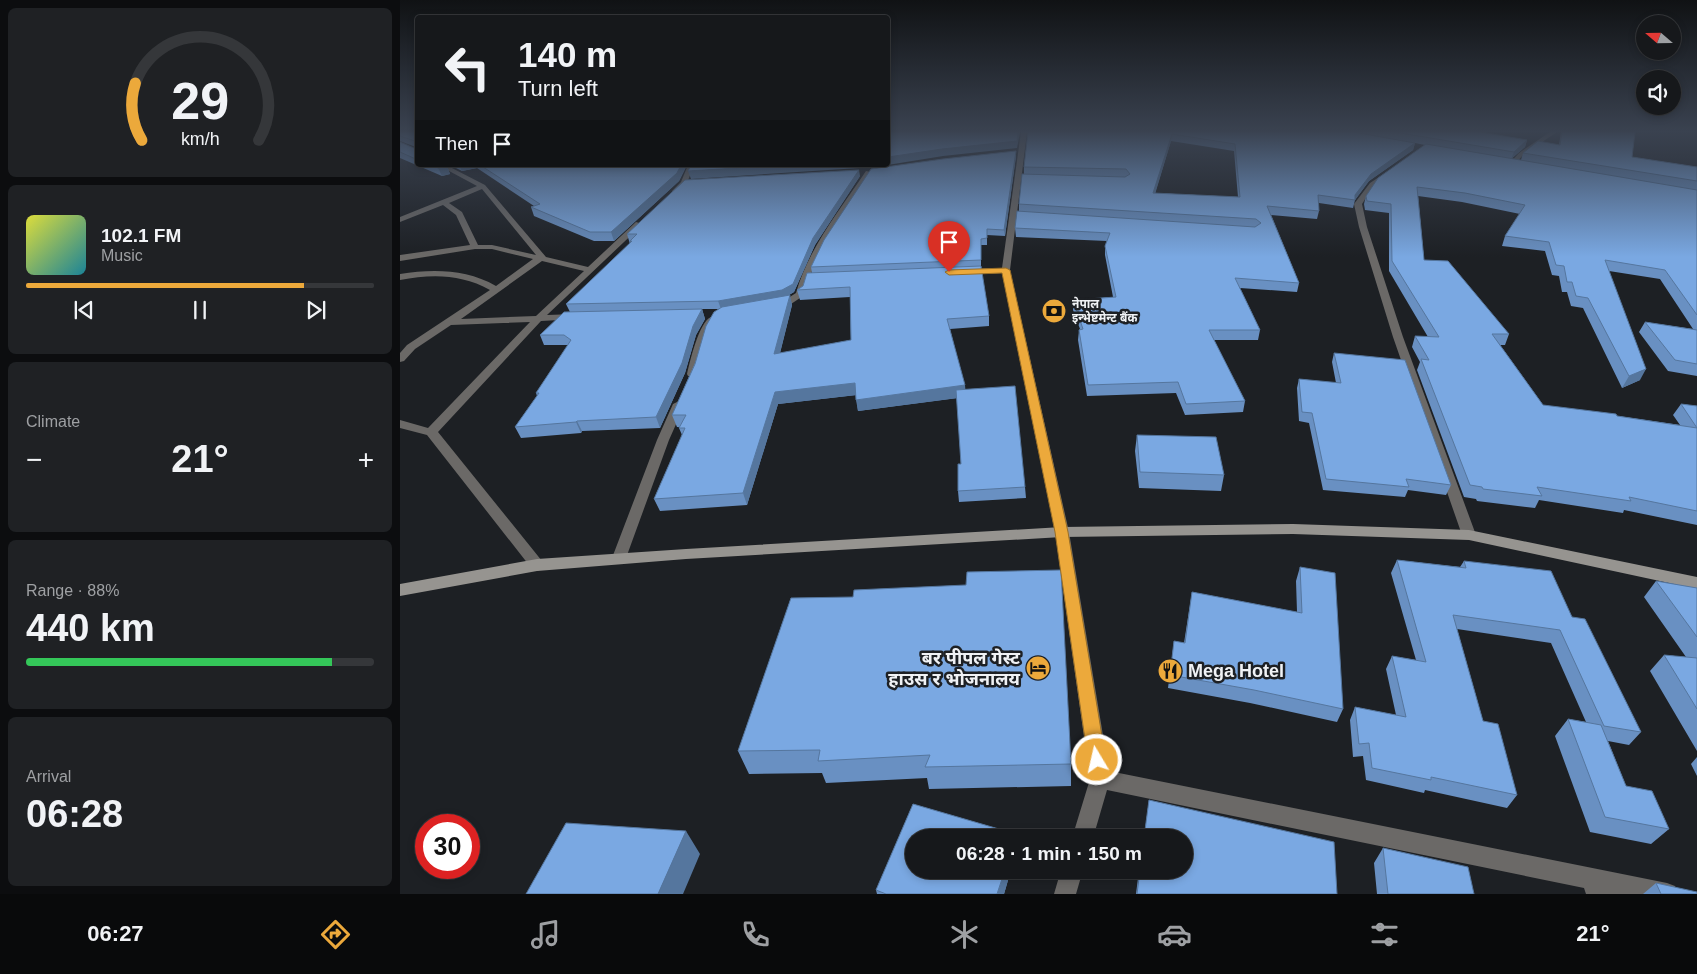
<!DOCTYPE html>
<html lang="en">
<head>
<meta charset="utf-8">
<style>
	:root { --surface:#16181b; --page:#1f2124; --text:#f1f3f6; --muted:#9ea0a3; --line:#35373a; --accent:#eca93b }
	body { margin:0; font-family:Arial,"Noto Sans Devanagari",sans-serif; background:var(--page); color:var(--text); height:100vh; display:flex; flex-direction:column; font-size:19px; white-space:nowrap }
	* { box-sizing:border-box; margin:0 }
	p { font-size:16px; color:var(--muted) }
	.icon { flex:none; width:28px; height:28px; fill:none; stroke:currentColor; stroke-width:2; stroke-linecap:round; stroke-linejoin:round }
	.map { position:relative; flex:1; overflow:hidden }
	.side { display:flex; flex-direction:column; gap:8px; padding:8px; background:#0c0d0f; width:400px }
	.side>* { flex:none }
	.hud { position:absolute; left:15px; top:15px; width:475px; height:152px; border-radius:5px; box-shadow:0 2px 8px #0003,0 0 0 1px var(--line); background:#16181b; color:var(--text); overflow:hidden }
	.needle { width:32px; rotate:290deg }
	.fabs { position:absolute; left:1236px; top:15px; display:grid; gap:10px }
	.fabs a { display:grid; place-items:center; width:45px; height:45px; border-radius:50%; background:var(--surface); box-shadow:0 2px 8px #0003,0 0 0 1px var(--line); font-size:25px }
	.speed { position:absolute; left:15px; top:814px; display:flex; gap:10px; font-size:25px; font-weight:700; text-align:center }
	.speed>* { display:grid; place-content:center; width:65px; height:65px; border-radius:50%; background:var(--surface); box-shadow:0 2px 8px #0003,0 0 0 1px var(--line); line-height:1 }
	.speed .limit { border:8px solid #d22; background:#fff; color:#111 }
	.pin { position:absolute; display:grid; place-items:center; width:42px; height:42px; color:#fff; margin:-51px -21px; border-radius:50% 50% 50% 0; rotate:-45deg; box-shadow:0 0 5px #0007 }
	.pin .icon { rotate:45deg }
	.me { position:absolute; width:55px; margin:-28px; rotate:351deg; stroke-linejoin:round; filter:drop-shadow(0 0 4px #0008) }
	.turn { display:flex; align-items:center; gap:18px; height:105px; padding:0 20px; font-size:22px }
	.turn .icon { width:65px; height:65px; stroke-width:2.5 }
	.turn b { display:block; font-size:35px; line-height:42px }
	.then { display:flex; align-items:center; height:48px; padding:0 20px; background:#0003; gap:10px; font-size:19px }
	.big { font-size:38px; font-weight:700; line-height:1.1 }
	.side .tile { flex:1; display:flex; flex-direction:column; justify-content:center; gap:8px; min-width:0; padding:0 18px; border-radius:8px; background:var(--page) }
	.side .dial { align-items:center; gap:0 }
	.dial svg { height:130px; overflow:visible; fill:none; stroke:var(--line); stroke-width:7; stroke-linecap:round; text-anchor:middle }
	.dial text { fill:var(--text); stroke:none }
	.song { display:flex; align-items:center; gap:15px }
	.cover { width:60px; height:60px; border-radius:8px; background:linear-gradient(135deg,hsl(60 70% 55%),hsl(190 70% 35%)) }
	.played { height:5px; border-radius:2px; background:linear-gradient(90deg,var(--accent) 80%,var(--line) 80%) }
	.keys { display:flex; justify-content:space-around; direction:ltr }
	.heat { display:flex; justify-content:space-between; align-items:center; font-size:28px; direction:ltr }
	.charge { height:8px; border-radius:4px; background:linear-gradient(90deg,#34c759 88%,var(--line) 0) }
	.trip { position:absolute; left:505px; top:829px; width:288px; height:50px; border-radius:25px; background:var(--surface); box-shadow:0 2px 8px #0003,0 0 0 1px var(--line); font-weight:700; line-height:50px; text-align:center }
	.menu { display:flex; height:80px; justify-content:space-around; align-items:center; background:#090a0b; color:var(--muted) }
	.menu .icon { width:35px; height:35px }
	.menu .selected { color:var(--accent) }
	.menu b { font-size:22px; color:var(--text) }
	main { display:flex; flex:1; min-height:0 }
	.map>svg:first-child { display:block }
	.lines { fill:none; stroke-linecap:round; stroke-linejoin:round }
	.lane { fill:#6b6967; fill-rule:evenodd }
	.street { fill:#6b6967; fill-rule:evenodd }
	.secondary { fill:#969490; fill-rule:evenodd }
	.wall { fill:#6990c2; fill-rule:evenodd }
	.shaded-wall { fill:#55769e }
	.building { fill:#7aa8e2; stroke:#55769e; fill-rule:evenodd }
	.route { fill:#eca93b; stroke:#996e26 }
	.labels { text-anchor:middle; stroke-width:5; stroke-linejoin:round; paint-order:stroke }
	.far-poi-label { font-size:12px; font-weight:bold; fill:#f0f2f5; stroke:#1d2024; text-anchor:start }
	.near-poi-label { font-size:18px; font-weight:bold; fill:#f0f2f5; stroke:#1d2024; text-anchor:end }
</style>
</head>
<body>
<main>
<section class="side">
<div class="tile dial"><svg viewBox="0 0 100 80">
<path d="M14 69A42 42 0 1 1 86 69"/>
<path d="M14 69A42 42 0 0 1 10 34" stroke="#eca93b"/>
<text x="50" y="56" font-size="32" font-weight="700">29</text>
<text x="50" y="72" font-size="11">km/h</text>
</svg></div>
<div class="tile">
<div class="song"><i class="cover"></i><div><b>102.1 FM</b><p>Music</p></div></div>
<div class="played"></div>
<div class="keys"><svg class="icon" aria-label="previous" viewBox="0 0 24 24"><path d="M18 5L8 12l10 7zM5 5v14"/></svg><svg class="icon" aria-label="pause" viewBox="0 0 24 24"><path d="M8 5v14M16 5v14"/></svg><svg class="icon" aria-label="next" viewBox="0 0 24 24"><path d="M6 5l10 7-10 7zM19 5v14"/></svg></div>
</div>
<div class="tile"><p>Climate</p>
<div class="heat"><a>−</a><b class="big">21°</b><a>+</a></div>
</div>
<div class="tile"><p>Range · 88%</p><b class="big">440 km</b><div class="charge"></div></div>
<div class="tile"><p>Arrival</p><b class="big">06:28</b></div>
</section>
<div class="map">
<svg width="1297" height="894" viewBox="0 0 1297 894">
	<rect width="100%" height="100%" fill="#1d2024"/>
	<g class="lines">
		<path class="lane" d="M1150,132H1157L1123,155L1114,165H1110V163L1119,153Z"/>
		<path class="street" d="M621,132H627L610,270L669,532L709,771L1267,883L1275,886L1278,894H1186L1184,888L707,790L693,838H672L690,779L655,532L602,273L565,275L561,272L565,269L602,268Z
			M38,165H46L85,185L146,257L188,267L236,222L243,224L147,315L175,314L178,315V319L141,321L38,432L142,561L145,565L142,569L137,571L132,569L27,435L0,428V420L28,428L130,322L51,325L15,349L4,361L0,362V353L7,345L90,290C61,274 32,274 0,280V274C33,269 66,269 96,286L133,259L92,249H75L0,261V255L70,245L56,215L43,205L0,222V217L77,186ZM82,189L136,255L92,245H78L62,212L49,203ZM142,261L184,271L136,316L61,319Z
			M288,165H294L287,183L276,193H272V191L281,182Z
			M466,171L471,172L424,245L416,260L403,296L391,304L373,306V302L385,300L396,293C409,247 440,210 466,171Z
			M988,171L990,172V174L974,185L962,204L967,227L1003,337L1076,535L1074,539H1064L1062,535L993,337L959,227L954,204L970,183Z
			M311,317L316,320L308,336L297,374L292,377L288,376L287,374C290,361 299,322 311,317Z
			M279,401L285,404L269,440L226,558L224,562L219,563L214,562L212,558L257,440L273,404Z
			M661,870H683L676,894H654Z"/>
		<path class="secondary" d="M893,524L1069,530L1297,577V589L1069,540L893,534L662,537L286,559L137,571L0,596V584L137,559L286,549L662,527Z"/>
	</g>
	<path class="wall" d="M0,132H18V165H44L47,166L50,174L42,176L0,158V142L16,149V147L0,141Z
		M628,132H1080L1127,140L1125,147L1111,159L1121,160L1123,153L1159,145L1161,132H1235L1232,157L1297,167V376L1268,371L1239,332L1245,322L1293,329L1260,279L1209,271L1240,380L1222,388L1183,308L1171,306L1167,292H1162L1159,276L1152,275L1145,251L1102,246L1105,236L1120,214L1062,202L1018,196L1024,260L1109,334L1105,345H1100L1143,405L1280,425L1273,415L1281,404L1297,406V525L1224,510L1223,513L1139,500L1135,508L1077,501L1076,499L1064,497L1017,370L1020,362L1012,347L1015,336L1028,337L989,271V213L965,210L964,204L966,196L1025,145L1015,143L1013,150L969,181L955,200L953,208L919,203V211L917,219L871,215L899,283L897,292L840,288L860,330L858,340H814L845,401L843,412L785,415L776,393L687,396L678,340L679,330L680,329L673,310V300L713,297L705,255V246L707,241L616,237L615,228L619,212V204L624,174V167ZM771,141L834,151L838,197L755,193Z
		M616,151V156L605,236L587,235V245H581V267L589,316V326L550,329L565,389L625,487L626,498L559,502L558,491L561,464L557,398L458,411L456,395L378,404L347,505L260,511L254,499L282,435L279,428L280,427H277L272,415L319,309H302L305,319L296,335L285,373L260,428L182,431L181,433L121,438L115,427L137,396L136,393L168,345H144L140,335L170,312L166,304L230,244L227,234L460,176L415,245L394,292L389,295L392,305L380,353L451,340L450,297L400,300L397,290L403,286L412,273L411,267Z
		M50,165H287L279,181L214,241H194L134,216L131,207L134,206L77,168L62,171Z
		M934,353L1051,485L1046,495L1008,490L1005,497L923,490L909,423L899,421L897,388L899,379L936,383L932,362Z
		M737,435L824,475L821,491L739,488L735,451Z
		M997,560L1060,567L1064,561L1172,617L1241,732L1229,745L1208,741L1226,786L1269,829L1251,844L1190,832L1155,736L1168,719L1186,722L1151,643L1057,629L1083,721L1117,795L1107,808L1025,790L1024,793L966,780L963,756L953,757L950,720L955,707L996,715L986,669L992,656L1016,660L991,573Z
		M900,567L943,709L937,722L850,703L768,688L774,641L784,643L792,592L897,612L896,581Z
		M1256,581L1297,588V751L1250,671L1264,655L1286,657L1244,597Z
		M391,598L671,764V786L529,789L527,778L426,783L422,773L349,774L338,751Z
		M1297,757V776L1291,764Z
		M749,800L937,894H736L739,870H784V838H744Z
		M513,804L616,834L617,838H514V870H611L604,894H477L476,890Z
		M983,848L1074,894H977L974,863Z
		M1256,883L1297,894H1243Z"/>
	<path class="shaded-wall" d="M620,132L617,148L543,156L475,167L291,179L288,171L387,165H488V157Z
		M772,134L771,141L753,201V193Z
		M1127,140L1125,147L1111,159L1114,152Z
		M1015,143L1013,150L969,181L955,200V195L971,174Z
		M616,151V156L605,236L604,230Z
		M59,165H75L77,168L62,171Z
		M281,165H287L279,181L214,241L211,232Z
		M47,166L50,174L42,176L38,168Z
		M459,170L460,176L415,245L394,292L384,298L321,309L318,301L413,238Z
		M390,295L392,305L377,365L374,354Z
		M302,309L305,319L296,335L285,373L260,428L256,417L293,326Z
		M1246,369L1240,380L1222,388L1229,376Z
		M455,383L457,395L378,404L347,505L343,493L375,392Z
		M565,385L566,397L458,411L456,400Z
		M177,421L182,431L181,433L176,422Z
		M286,831L300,854L283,894H258Z
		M605,870H611L604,894H597Z"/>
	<path class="building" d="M0,132H18V160L0,152V142L16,149L15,141L0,136Z
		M488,132H618L617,141L542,149L488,157Z
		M628,132H953L1015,143L971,174L955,195V200L918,195L919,211L867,206L899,283L835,278L860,330H809L845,401L786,404L778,382L688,385L679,330L683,329L673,300L716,297L705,246L710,233L615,228L617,211L855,227L861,223L856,219L619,204L622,174L725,177L730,174L726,169L624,167ZM772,134L835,144L840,197L753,193Z
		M995,132H1080L1127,140L1114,152Z
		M1162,132H1235L1232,157L1297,167V181L1123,153L1138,141L1160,145Z
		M1026,144L1297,190V315L1265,270L1205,260L1246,369L1229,376L1188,298L1176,296L1172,282H1167L1164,266L1156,265L1149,242L1105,236L1125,205L1065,193L1017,187L1024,260L1048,261L1109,334H1092L1143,405L1216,414L1217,416L1297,428L1281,404L1297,406V511L1229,497L1231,501L1137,487L1142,496L1083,489L1082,487L1070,485L1021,359L1029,360L1015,336L1039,337L992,261L991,204L967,201L966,196L978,178Z
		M616,151L604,230L587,229V238L581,239V260L411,267L424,240L471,169L543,159Z
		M31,165H44L47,166L38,168Z
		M80,165H281L277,173L211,232H190L131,207L140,204Z
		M291,165H387L288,171Z
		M459,170L413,238L393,284L382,290L318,301L166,304L232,241L229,242L237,234H227L285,180Z
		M581,266L589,316L547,319L565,385L456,400L455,383L375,392L343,493L254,499L285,428H279L286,415H272L295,364L306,326L314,312L322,307L390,295L374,354L451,340L450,287L397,290L403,286L407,273Z
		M302,309L293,326L282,363L256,417L177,421L176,422L115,427L139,393H136L171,340L164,335H140L164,312Z
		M1245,322L1297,330V364L1275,360Z
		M934,353L1005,360L1051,485L1006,479L1009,487L926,479L912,413L902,412L899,379L941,383Z
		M615,386L625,487L558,491V464H561L556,390Z
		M737,435L816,437L824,475L740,472Z
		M997,560L1066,568L1064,561L1151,571L1172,617L1185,619L1241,732L1204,726L1160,630L1053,615L1083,721L1098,724L1117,795L1031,777V780L972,768L969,743L959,744L955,707L1006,717L992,656L1026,662Z
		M900,567L935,573L943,709L854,690L770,675L774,641L785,643L792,592L902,613Z
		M661,570L671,764L525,767L530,755L418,761L420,750L338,751L391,598L453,597L454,590L566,585L567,572Z
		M1256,581L1297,588V637Z
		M1264,655L1297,658V709Z
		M1168,719L1201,725L1226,786L1252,791L1269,829L1205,817Z
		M749,800L934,842L937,894H737L740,870H784V838H744Z
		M513,804L616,834L615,838H514V870H605L597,894H486L476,890Z
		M166,823L286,831L258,894H126Z
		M983,848L1068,867L1074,894H988Z
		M1256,883L1297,892V894H1261Z"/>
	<linearGradient id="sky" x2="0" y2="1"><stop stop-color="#101214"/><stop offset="0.51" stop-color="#3a4250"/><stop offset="1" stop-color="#3a4250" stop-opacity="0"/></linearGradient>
	<rect width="1297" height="257" fill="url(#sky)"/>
	<path class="route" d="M606,268L610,270L668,532L706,760L703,766L697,769L691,766L688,760L655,532L602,273L549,275L545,272L549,270Z"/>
	<defs>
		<symbol id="bank-disc" viewBox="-11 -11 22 22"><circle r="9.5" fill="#eca93b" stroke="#1d2024"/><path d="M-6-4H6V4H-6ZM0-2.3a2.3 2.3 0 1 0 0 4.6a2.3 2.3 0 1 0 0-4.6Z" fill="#111"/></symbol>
		<symbol id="hotel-disc" viewBox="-11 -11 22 22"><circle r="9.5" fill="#eca93b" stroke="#1d2024"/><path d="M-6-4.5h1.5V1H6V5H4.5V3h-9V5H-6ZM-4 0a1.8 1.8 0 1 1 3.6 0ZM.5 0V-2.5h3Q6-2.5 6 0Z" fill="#111"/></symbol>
		<symbol id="restaurant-disc" viewBox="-11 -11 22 22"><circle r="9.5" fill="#eca93b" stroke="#1d2024"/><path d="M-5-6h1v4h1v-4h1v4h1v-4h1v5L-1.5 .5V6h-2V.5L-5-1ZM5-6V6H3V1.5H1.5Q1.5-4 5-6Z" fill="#111"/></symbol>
	</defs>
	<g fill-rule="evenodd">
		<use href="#bank-disc" x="640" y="297" width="28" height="28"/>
		<use href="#hotel-disc" x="624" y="654" width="28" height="28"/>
		<use href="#restaurant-disc" x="756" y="657" width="28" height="28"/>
	</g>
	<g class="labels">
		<g class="far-poi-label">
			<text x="672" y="308">नेपाल<tspan x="672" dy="14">इन्भेष्टमेन्ट बैंक</tspan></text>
		</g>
		<g class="near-poi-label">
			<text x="620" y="664">बर पीपल गेस्ट<tspan x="620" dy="21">हाउस र भोजनालय</tspan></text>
			<text x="788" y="677" text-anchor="start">Mega Hotel</text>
		</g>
	</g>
</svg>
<div class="fabs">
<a><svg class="needle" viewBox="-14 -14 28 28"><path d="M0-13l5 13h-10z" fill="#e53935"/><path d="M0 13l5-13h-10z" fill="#9ea0a3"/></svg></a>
<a><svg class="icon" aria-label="sound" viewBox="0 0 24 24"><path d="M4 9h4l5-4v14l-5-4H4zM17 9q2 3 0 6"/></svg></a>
</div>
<div class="speed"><div class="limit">30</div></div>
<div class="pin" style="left:549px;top:272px;background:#d93025"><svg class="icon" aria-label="arrive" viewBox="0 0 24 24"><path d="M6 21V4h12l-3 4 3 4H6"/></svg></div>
<svg class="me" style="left:697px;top:760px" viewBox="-20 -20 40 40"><circle r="17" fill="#eca93b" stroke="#fff" stroke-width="3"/><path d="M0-11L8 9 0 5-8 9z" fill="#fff"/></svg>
<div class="trip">06:28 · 1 min · 150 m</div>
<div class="hud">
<div class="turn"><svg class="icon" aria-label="left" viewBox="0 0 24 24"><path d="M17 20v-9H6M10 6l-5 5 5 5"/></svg><div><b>140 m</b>Turn left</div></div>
<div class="then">Then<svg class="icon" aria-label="arrive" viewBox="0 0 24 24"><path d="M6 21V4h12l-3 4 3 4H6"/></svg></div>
</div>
</div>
</main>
<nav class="menu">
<b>06:27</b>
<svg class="icon selected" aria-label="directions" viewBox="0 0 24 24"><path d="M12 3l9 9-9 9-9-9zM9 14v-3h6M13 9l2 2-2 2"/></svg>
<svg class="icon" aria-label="music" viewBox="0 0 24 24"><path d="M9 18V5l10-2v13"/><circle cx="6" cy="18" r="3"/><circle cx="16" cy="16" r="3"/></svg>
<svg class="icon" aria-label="phone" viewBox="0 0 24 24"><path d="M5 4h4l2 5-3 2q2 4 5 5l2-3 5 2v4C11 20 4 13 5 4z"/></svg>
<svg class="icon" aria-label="climate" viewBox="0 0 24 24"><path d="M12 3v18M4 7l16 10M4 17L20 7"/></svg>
<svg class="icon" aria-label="car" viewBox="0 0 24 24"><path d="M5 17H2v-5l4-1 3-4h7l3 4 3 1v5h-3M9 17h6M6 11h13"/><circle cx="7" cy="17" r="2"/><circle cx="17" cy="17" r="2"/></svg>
<svg class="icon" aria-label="filters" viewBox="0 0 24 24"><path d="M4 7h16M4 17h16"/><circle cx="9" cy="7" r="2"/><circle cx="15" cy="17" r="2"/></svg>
<b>21°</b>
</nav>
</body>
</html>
